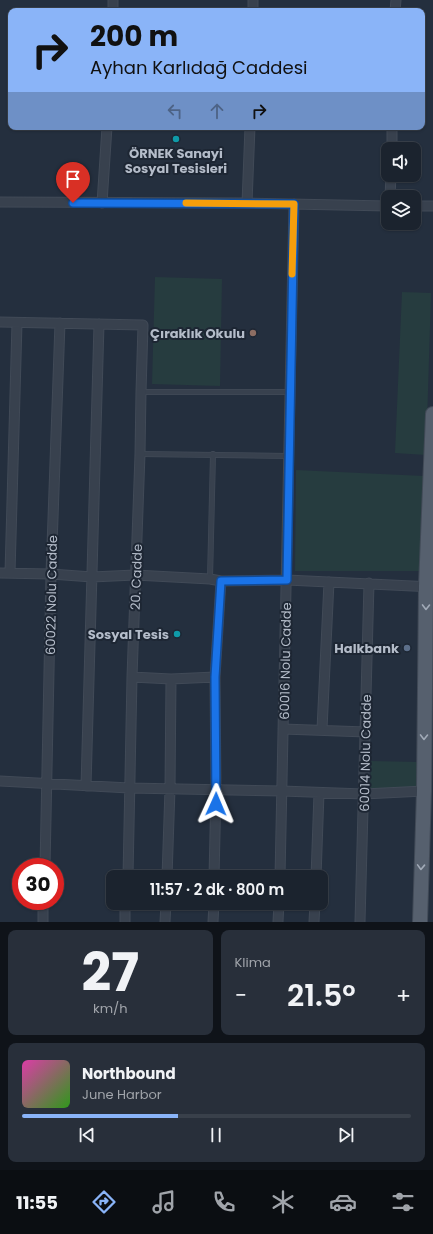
<!DOCTYPE html>
<html lang="tr">
<head>
<meta charset="utf-8">
<style>
	:root { --surface:#1b232e; --page:#282f3a; --text:#f1f3f6; --muted:#a0a4aa; --line:#39404a; --accent:#8ab4f8 }
	body { margin:0; font-family:Poppins,sans-serif; background:var(--page); color:var(--text); height:100vh; display:flex; flex-direction:column; font-size:15px; white-space:nowrap }
	* { box-sizing:border-box; margin:0 }
	p { font-size:13px; color:var(--muted) }
	.icon { flex:none; width:22px; height:22px; fill:none; stroke:currentColor; stroke-width:2; stroke-linecap:round; stroke-linejoin:round }
	.map { position:relative; height:922px; overflow:hidden }
	.sheet { display:flex; flex-direction:column; gap:8px; padding:8px; background:#0f1319; flex:1 }
	.sheet>* { flex:none }
	.hud { position:absolute; left:8px; top:8px; width:417px; height:122px; border-radius:8px; box-shadow:0 1px 3px #0004,0 0 0 1px var(--line); background:#8ab4f8; color:#111; overflow:hidden }
	.controls { position:absolute; left:381px; top:142px; display:grid; gap:8px }
	.controls a { display:grid; place-items:center; width:40px; height:40px; border-radius:8px; background:var(--surface); box-shadow:0 1px 3px #0004,0 0 0 1px var(--line); font-size:20px }
	.speed { position:absolute; left:12px; top:858px; display:flex; gap:8px; font-size:20px; font-weight:700; text-align:center }
	.speed>* { display:grid; place-content:center; width:52px; height:52px; border-radius:50%; background:var(--surface); box-shadow:0 1px 3px #0004,0 0 0 1px var(--line); line-height:1 }
	.speed .limit { border:6px solid #d22; background:#fff; color:#111 }
	.pin { position:absolute; display:grid; place-items:center; width:34px; height:34px; color:#fff; margin:-41px -17px; border-radius:50% 50% 50% 0; rotate:-45deg; box-shadow:0 0 4px #0007 }
	.pin .icon { rotate:45deg }
	.me { position:absolute; width:44px; margin:-22px; rotate:1deg; stroke-linejoin:round; filter:drop-shadow(0 0 3px #0008) }
	.turn { display:flex; align-items:center; gap:14px; height:84px; padding:0 16px; font-size:18px }
	.turn .icon { width:52px; height:52px; stroke-width:2.5 }
	.turn b { display:block; font-size:28px; line-height:34px }
	.lanes { display:flex; align-items:center; height:38px; padding:0 16px; background:#0003; justify-content:center; gap:20px; direction:ltr }
	.lanes .off { opacity:.35 }
	.big { font-size:30px; font-weight:600; line-height:1.1 }
	.sheet .card { flex:1; display:flex; flex-direction:column; justify-content:center; gap:6px; min-width:0; padding:0 14px; border-radius:8px; background:var(--page) }
	.sheet .dial { align-items:center; gap:0 }
	.dial b { font-size:52px; line-height:1 }
	.song { display:flex; align-items:center; gap:12px }
	.cover { width:48px; height:48px; border-radius:6px; background:linear-gradient(135deg,hsl(320 70% 55%),hsl(110 70% 35%)) }
	.played { height:4px; border-radius:2px; background:linear-gradient(90deg,var(--accent) 40%,var(--line) 40%) }
	.keys { display:flex; justify-content:space-around; direction:ltr }
	.heat { display:flex; justify-content:space-between; align-items:center; font-size:22px; direction:ltr }
	.sheet .tiles { flex:1; display:grid; gap:8px; grid-template-columns:1fr 1fr }
	.card:last-child { grid-column:span 2 }
	.trip { position:absolute; left:106px; top:870px; width:222px; height:40px; border-radius:8px; background:var(--surface); box-shadow:0 1px 3px #0004,0 0 0 1px var(--line); font-weight:600; line-height:40px; text-align:center }
	.menu { display:flex; height:64px; justify-content:space-around; align-items:center; background:#0b0e12; color:var(--muted) }
	.menu .icon { width:28px; height:28px }
	.menu .on { color:var(--accent) }
	.menu b { font-size:18px; color:var(--text) }
	.map>svg:first-child { display:block }
	.green { fill:#263c3f }
	.lines { fill:none; stroke-linecap:round; stroke-linejoin:round }
	.lane-casing { stroke:#414a57; stroke-width:6 }
	.street-casing { stroke:#414a57; stroke-width:11 }
	.primary-casing { stroke:#414a57; stroke-width:16 }
	.lane { stroke:#38414e; stroke-width:4.5 }
	.street { stroke:#38414e; stroke-width:9 }
	.primary { stroke:#56606e; stroke-width:14 }
	.oneway { stroke:#a1aab7 }
	.route-casing { stroke:#114b97; stroke-width:10 }
	.route { stroke:#1a73e8; stroke-width:7 }
	.slow { stroke:#f59e0b; stroke-width:7 }
	.culture-dot { fill:#0f9aa8; stroke:#1d2633; stroke-width:1.5 }
	.education-dot { fill:#8d6e63; stroke:#1d2633; stroke-width:1.5 }
	.service-dot { fill:#5c6f8a; stroke:#1d2633; stroke-width:1.5 }
	.labels { text-anchor:middle; stroke-width:4; stroke-linejoin:round; paint-order:stroke }
	.poi-label { font-size:13px; font-weight:bold; fill:#b4bcc9; stroke:#1d2633; text-anchor:end }
	.street-label { font-size:13px; fill:#b4bcc9; stroke:#1d2633 }
</style>
</head>
<body>
<div class="map">
<svg width="433" height="922" viewBox="0 0 433 922">
	<rect width="100%" height="100%" fill="#242f3e"/>
	<path class="green" d="M155,277L222,279L220,386L152,384Z
		M402,292L431,293L426,455L395,453Z
		M296,470L424,476L420,571H295Z
		M371,761L418,762V789L370,788Z"/>
	<g class="lines">
		<defs>
			<path id="lane" d="M141,392H290
				M140,454L289,456
				M210,579L213,454"/>
			<path id="street" d="M113,11V0
				M253,11V0
				M395,11L396,0
				M392,149V127
				M390,197L391,175
				M0,202L247,203L388,206
				M102,203L107,127
				M247,203L250,127
				M414,206H433
				M0,322L143,325L141,392L140,454L132,677L128,877
				M0,573L51,574L92,577L135,575L210,579L221,581L287,580L433,587
				M10,573L17,323
				M132,677L171,679L215,677
				M283,729L366,732
				M322,729L329,582
				M0,781L129,788L282,791L364,794L424,791
				M86,786L99,324
				M45,867L51,574L60,323
				M167,877L170,789L171,679
				M214,877L216,790L215,677L221,581
				M280,877L294,204
				M316,877L319,793
				M125,903V922
				M43,922V901
				M165,922L166,903
				M213,922L214,903
				M278,922L279,903
				M314,922L315,903
				M360,922L369,583"/>
			<path id="primary" d="M420,922L424,791L426,586L433,414"/>
		</defs>
		<use href="#lane" class="lane-casing"/>
		<use href="#street" class="street-casing"/>
		<use href="#primary" class="primary-casing"/>
		<use href="#lane" class="lane"/>
		<use href="#street" class="street"/>
		<use href="#primary" class="primary"/>
	</g>
	<defs><path id="oneway-chevron" d="M-2-3.5L2.5 0L-2 3.5" fill="none" stroke-width="1.6" stroke-linecap="round" stroke-linejoin="round"/></defs>
	<g class="oneway">
		<use href="#oneway-chevron" transform="translate(426 607) rotate(91)"/>
		<use href="#oneway-chevron" transform="translate(424 737) rotate(91)"/>
		<use href="#oneway-chevron" transform="translate(421 867) rotate(92)"/>
	</g>
	<g class="lines">
		<defs>
			<path id="route" d="M73,203L294,204L287,580L221,581L215,677L216,804"/>
		</defs>
		<use href="#route" class="route-casing"/>
		<use href="#route" class="route"/>
		<path class="slow" d="M186,203L294,204L292,274"/>
	</g>
	<g class="culture-dot">
		<circle cx="176" cy="139" r="4"/>
		<circle cx="177" cy="634" r="4"/>
	</g>
	<circle class="education-dot" cx="253" cy="333" r="4"/>
	<circle class="service-dot" cx="407" cy="648" r="4"/>
	<g class="labels">
		<g class="poi-label">
			<text x="176" y="158" text-anchor="middle">ÖRNEK Sanayi<tspan x="176" dy="15">Sosyal Tesisleri</tspan></text>
			<text x="245" y="338">Çıraklık Okulu</text>
			<text x="169" y="639">Sosyal Tesis</text>
			<text x="399" y="653">Halkbank</text>
		</g>
		<g class="street-label">
			<text transform="translate(136 577) rotate(-88)" y="5">20. Cadde</text>
			<text transform="translate(51 595) rotate(-89)" y="5">60022 Nolu Cadde</text>
			<text transform="translate(285 661) rotate(-89)" y="5">60016 Nolu Cadde</text>
			<text transform="translate(365 753) rotate(-89)" y="5">60014 Nolu Cadde</text>
		</g>
	</g>
</svg>
<div class="controls">
<a><svg class="icon" aria-label="sound" viewBox="0 0 24 24"><path d="M4 9h4l5-4v14l-5-4H4zM17 9q2 3 0 6"/></svg></a>
<a><svg class="icon" aria-label="layers" viewBox="0 0 24 24"><path d="M12 4l9 5-9 5-9-5zM3 14l9 5 9-5"/></svg></a>
</div>
<div class="speed"><div class="limit">30</div></div>
<div class="pin" style="left:73px;top:203px;background:#d93025"><svg class="icon" aria-label="arrive" viewBox="0 0 24 24"><path d="M6 21V4h12l-3 4 3 4H6"/></svg></div>
<svg class="me" style="left:216px;top:804px" viewBox="-20 -20 40 40"><path d="M0-17L14 15 0 8-14 15z" fill="#1a73e8" stroke="#fff" stroke-width="4"/></svg>
<div class="trip">11:57 · 2 dk · 800 m</div>
<div class="hud">
<div class="turn"><svg class="icon" aria-label="right" viewBox="0 0 24 24"><path d="M7 20v-9h11M14 6l5 5-5 5"/></svg><div><b>200 m</b>Ayhan Karlıdağ Caddesi</div></div>
<div class="lanes"><svg class="icon off" aria-label="left" viewBox="0 0 24 24"><path d="M17 20v-9H6M10 6l-5 5 5 5"/></svg><svg class="icon off" aria-label="ahead" viewBox="0 0 24 24"><path d="M12 20V5M6 11l6-6 6 6"/></svg><svg class="icon" aria-label="right" viewBox="0 0 24 24"><path d="M7 20v-9h11M14 6l5 5-5 5"/></svg></div>
</div>
</div>
<section class="sheet">
<div class="tiles">
<div class="card dial"><b>27</b><p>km/h</p></div>
<div class="card"><p>Klima</p>
<div class="heat"><a>−</a><b class="big">21.5°</b><a>+</a></div>
</div>
<div class="card">
<div class="song"><i class="cover"></i><div><b>Northbound</b><p>June Harbor</p></div></div>
<div class="played"></div>
<div class="keys"><svg class="icon" aria-label="previous" viewBox="0 0 24 24"><path d="M18 5L8 12l10 7zM5 5v14"/></svg><svg class="icon" aria-label="pause" viewBox="0 0 24 24"><path d="M8 5v14M16 5v14"/></svg><svg class="icon" aria-label="next" viewBox="0 0 24 24"><path d="M6 5l10 7-10 7zM19 5v14"/></svg></div>
</div>
</div>
</section>
<nav class="menu">
<b>11:55</b>
<svg class="icon on" aria-label="directions" viewBox="0 0 24 24"><path d="M12 3l9 9-9 9-9-9zM9 14v-3h6M13 9l2 2-2 2"/></svg>
<svg class="icon" aria-label="music" viewBox="0 0 24 24"><path d="M9 18V5l10-2v13"/><circle cx="6" cy="18" r="3"/><circle cx="16" cy="16" r="3"/></svg>
<svg class="icon" aria-label="phone" viewBox="0 0 24 24"><path d="M5 4h4l2 5-3 2q2 4 5 5l2-3 5 2v4C11 20 4 13 5 4z"/></svg>
<svg class="icon" aria-label="climate" viewBox="0 0 24 24"><path d="M12 3v18M4 7l16 10M4 17L20 7"/></svg>
<svg class="icon" aria-label="car" viewBox="0 0 24 24"><path d="M5 17H2v-5l4-1 3-4h7l3 4 3 1v5h-3M9 17h6M6 11h13"/><circle cx="7" cy="17" r="2"/><circle cx="17" cy="17" r="2"/></svg>
<svg class="icon" aria-label="filters" viewBox="0 0 24 24"><path d="M4 7h16M4 17h16"/><circle cx="9" cy="7" r="2"/><circle cx="15" cy="17" r="2"/></svg>
</nav>
</body>
</html>
